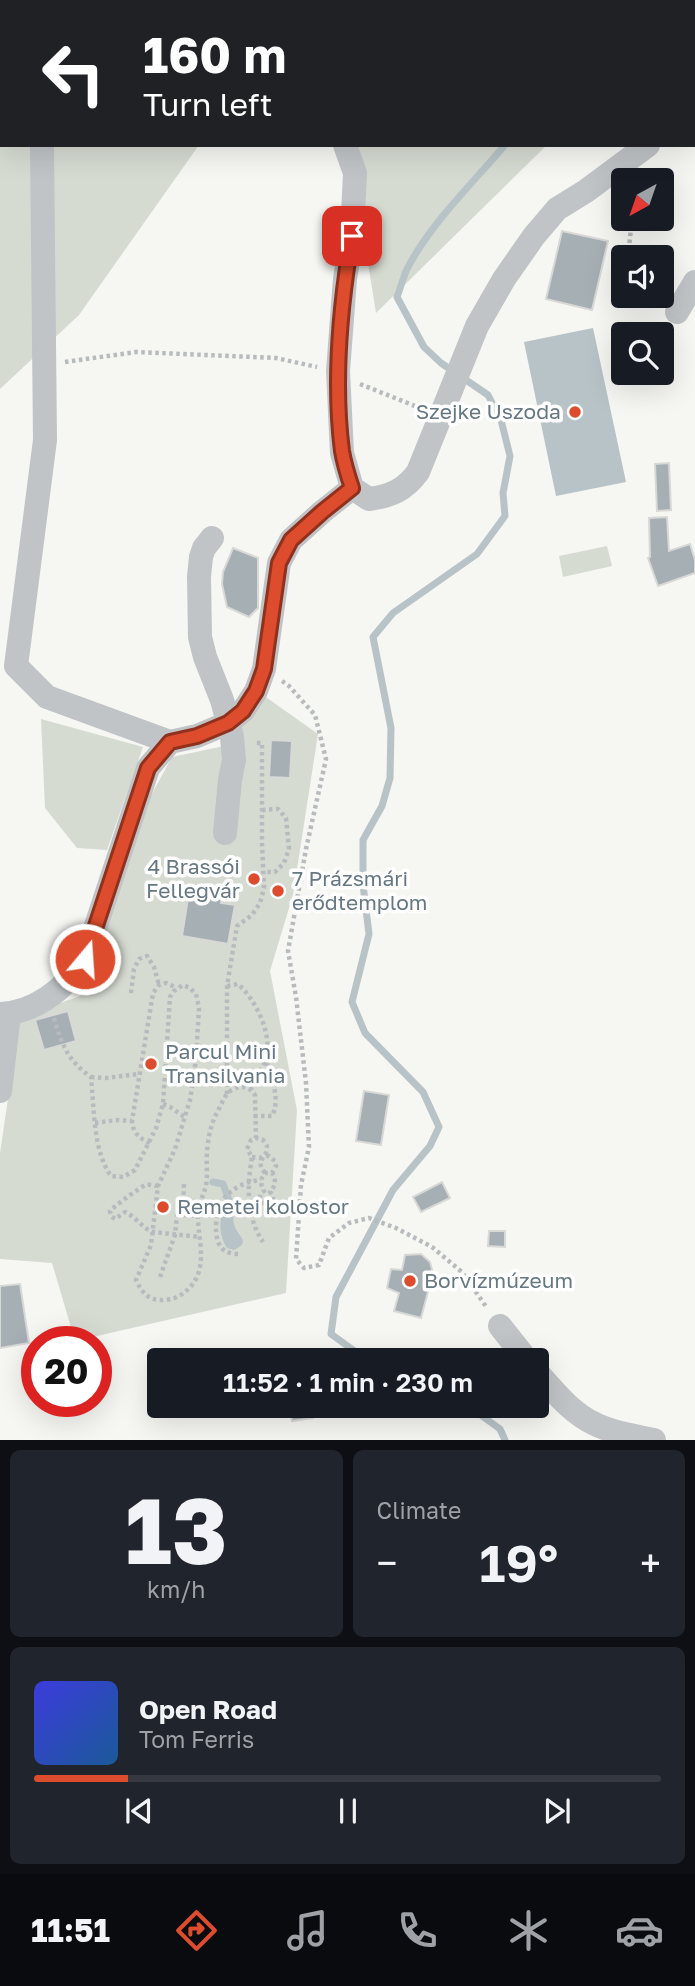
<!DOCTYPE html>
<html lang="en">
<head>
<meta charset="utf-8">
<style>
	:root { --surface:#171b24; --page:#20242c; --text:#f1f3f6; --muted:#9ea1a6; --line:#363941; --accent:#dd4c2c }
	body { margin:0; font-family:"Golos Text",sans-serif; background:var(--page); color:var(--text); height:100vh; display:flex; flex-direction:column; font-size:26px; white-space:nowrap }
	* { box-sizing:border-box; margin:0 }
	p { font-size:23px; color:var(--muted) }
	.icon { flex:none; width:38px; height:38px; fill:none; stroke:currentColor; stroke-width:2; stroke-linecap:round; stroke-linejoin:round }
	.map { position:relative; height:1440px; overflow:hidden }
	.drawer { display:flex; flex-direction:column; gap:10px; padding:10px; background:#0d0f14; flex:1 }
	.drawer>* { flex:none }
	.hud { position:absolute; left:0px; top:0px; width:696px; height:147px; box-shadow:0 7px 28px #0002; background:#202124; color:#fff; overflow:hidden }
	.needle { width:46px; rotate:220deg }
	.buttons { position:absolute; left:611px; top:168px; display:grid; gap:14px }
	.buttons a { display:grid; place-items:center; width:63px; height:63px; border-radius:7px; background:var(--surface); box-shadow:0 7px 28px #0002; font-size:35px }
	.speed { position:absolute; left:21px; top:1326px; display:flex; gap:14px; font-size:35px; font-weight:700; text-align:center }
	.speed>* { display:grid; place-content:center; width:91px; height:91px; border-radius:50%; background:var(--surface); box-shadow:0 7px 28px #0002; line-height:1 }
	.speed .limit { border:10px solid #d22; background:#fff; color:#111 }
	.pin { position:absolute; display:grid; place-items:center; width:60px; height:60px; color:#fff; margin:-30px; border-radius:14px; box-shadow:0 4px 10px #0006 }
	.me { position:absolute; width:77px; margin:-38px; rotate:18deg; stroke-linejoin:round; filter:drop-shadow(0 0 5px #0008) }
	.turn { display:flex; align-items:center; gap:24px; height:147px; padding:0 28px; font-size:32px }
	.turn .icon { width:91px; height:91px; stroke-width:2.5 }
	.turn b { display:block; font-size:49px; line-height:60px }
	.big { font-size:52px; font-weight:600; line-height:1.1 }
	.drawer .card { flex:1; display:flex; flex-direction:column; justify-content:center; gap:10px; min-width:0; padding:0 24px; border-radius:10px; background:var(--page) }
	.drawer .dial { align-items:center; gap:0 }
	.dial b { font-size:91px; line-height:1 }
	.song { display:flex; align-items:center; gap:21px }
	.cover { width:84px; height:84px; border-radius:10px; background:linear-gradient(135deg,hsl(240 70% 55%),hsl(210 70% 35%)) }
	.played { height:7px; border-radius:4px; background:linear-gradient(90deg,var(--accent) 15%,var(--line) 15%) }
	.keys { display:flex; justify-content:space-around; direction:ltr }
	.heat { display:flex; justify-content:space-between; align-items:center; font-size:38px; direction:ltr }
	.drawer .tiles { flex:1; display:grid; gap:10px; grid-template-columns:1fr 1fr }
	.card:last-child { grid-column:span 2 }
	.trip { position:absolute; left:147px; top:1348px; width:402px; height:70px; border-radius:7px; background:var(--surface); box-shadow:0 7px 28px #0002; font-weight:600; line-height:70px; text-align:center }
	.dock { display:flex; height:112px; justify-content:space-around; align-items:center; background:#090b0e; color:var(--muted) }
	.dock .icon { width:49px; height:49px }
	.dock .active { color:var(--accent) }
	.dock b { font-size:32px; color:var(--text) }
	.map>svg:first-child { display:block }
	.green { fill:#d6dbd2 }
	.water { fill:#b7c3c7 }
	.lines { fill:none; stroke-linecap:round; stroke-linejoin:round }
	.stream { stroke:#b7c3c7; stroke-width:7 }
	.building { fill:#a6afb4; stroke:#d8d8d6; stroke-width:2 }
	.path { stroke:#b8bbbd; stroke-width:4.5; stroke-dasharray:3.5 3.5; stroke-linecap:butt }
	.minor { stroke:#c0c4c7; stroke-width:24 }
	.route-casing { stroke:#90311d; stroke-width:18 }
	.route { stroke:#dd4c2c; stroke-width:12 }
	.poi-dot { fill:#dd4c2c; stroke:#fff; stroke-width:2.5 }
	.labels { text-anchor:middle; stroke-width:7; stroke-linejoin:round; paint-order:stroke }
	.poi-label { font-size:21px; fill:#667883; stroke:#fff; text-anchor:start }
</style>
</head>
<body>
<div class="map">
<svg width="695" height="1440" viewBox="0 0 695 1440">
	<rect width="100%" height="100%" fill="#f6f6f3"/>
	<path class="green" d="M0,0H626L625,2H2V145H199L79,315L0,389Z
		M349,145H547L376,313Z
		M607,546L612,566L563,577L559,556Z
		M263,695L318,734L293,895L270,971L297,1110L286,1293L75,1341L52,1263L0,1259V1153L20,1017L80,996L142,812L172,757L224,746Z
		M41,719L143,747L107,850L77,848L45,808Z"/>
	<path class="water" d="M593,328L626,482L556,496L524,342Z
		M229,1200L233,1204C234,1210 232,1221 235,1227C239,1237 251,1242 234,1250L227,1248C217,1232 220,1218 225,1201Z"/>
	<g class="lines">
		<path class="stream" d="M584,2L586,0
			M213,1182L223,1184L229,1200
			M367,1360L331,1334L336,1297L393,1190L430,1146L439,1127L423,1092L365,1033L352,1002L369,934L363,885V840L382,806L390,778L391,728L373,637L393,613L477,554L505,516L503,493L510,456L501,420L488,395L441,363L424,347L397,297C400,289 403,279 406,271C429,225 472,184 505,145
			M467,1405L500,1429L505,1440"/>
	</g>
	<path class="building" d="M0,1L3,2L2,55H0Z
		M562,231L608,241L592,310L546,299Z
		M669,463L671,510L657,511L655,464Z
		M667,517L669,551L690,544L695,560V573L658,586L648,558L650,557L649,518Z
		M233,548L258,558V608L249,617L227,607L222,584L223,572Z
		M271,740L292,741L290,778L269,777Z
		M201,886L223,890L221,903L235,905L228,944L182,936L188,898L199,900Z
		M68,1011L76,1041L44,1050L35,1020Z
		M364,1091L389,1095L381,1145L356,1141Z
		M442,1182L450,1198L421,1212L413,1197Z
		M489,1231H505V1247L488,1246Z
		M421,1254L430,1262L433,1273L421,1318L394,1311L399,1293L387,1288L391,1269L402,1270L405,1255Z
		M20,1284L29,1343L0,1348V1286Z
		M289,1405H311L313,1418L292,1421Z"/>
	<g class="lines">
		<path class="path" d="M300,0L301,2
			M333,2V0
			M628,257L632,219
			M628,296L658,306
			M65,362L136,352L276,358L317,367
			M360,384L420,408
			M282,681L289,686L315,715L326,759L306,849L288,951L296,997L306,1083L309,1147L301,1185L296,1259L304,1268L319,1265L329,1238L349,1223L369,1218L396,1228L432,1247L462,1272L487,1308
			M262,810L278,809L286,818L289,849L284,863L275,872H264
			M227,986L238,984C256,1000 273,1035 266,1059C262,1069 256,1079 251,1089
			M131,993L134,969L139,959L147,956L154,967L159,985
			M54,1018C62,1045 68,1061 91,1077C94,1106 93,1152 111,1176L123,1177L135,1170L156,1128L163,1104L170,997L174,991L183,985L190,988L196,994L199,1008L196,1059L190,1100L175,1149L158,1186L151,1245L136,1280C142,1293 149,1301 164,1300C180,1300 195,1286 199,1271C204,1254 198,1234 198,1217C198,1206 203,1196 206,1186C208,1175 206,1164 207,1153C208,1137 211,1122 220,1107C223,1101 225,1094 232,1090C241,1085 249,1086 255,1095L256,1138
			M91,1077L106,1078L139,1074
			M227,1094V986L237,926L252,915L260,903L264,888L262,843V743H255
			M163,1104L170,1107L186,1118
			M254,1116H272C281,1099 271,1077 266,1060
			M95,1123L117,1120L132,1121
			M150,1143C139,1138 133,1133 132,1121L153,993L159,985L166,983L177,988
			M252,1157L260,1158L266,1153L267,1146L263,1140L256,1138L251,1140L247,1149L252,1157C247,1186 246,1217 263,1242
			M265,1173C260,1167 259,1163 264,1156H269L275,1161L276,1166L272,1173H265C260,1179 260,1184 264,1191L260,1194C259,1202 263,1205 270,1204L273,1200V1195L270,1192C275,1187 277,1179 272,1173
			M158,1186C154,1186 150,1184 146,1185C143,1185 113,1207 110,1211L111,1216L115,1219L125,1212C136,1217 142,1228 153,1232L200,1237
			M183,1215L198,1216
			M238,1254C236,1254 229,1253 227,1252C210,1245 215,1207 226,1196C236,1186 248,1181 261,1180
			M160,1277L175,1235L177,1215H183L184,1182"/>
		<path class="minor" d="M242,0L243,2
			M45,2V0
			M42,145L45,440L16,666L47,697L170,742
			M345,145L355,173L352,236L345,279L338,371L342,453L352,488L369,499C391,496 405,490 418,472L477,326L504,279L534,236L557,209L586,191L648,145
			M677,312L695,282
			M212,538L204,548L201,557L199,577L200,637L205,657L222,700L232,737L234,760L230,780L225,833
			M0,1014C37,1012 65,988 85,959L148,768L170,742L197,736L228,723L243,711L256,691L264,669L279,563L291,540L322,512L352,488
			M0,1091L9,1014
			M500,1326L527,1360
			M537,1372C554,1391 571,1413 595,1424C613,1433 634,1436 654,1440"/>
	</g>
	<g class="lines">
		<defs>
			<path id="route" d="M85,959L148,768L170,742L197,736L228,723L243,711L256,691L264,669L279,563L291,540L322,512L352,488C348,476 344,463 342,451C333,380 340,306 352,236"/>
		</defs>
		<use href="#route" class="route-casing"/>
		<use href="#route" class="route"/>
	</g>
	<g class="poi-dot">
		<circle cx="575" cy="412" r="7"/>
		<circle cx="254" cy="879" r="7"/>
		<circle cx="278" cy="891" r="7"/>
		<circle cx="151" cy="1064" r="7"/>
		<circle cx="163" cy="1207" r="7"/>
		<circle cx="410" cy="1281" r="7"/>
	</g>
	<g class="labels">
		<g class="poi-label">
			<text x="561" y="419" text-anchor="end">Szejke Uszoda</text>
			<text x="240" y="874" text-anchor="end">4 Brassói<tspan x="240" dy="24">Fellegvár</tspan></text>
			<text x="292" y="886">7 Prázsmári<tspan x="292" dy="24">erődtemplom</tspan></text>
			<text x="165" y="1059">Parcul Mini<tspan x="165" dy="24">Transilvania</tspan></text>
			<text x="177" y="1214">Remetei kolostor</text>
			<text x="424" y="1288">Borvízmúzeum</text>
		</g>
	</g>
</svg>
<div class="buttons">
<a><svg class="needle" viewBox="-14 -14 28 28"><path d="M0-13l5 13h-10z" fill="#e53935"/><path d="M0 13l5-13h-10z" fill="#9ea1a6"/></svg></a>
<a><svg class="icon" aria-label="sound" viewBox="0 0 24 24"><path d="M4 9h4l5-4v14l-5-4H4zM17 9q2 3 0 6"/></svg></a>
<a><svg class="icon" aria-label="search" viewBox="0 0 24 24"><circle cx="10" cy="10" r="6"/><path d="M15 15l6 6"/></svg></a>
</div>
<div class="speed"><div class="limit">20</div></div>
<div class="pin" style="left:352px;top:236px;background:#d93025"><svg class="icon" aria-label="arrive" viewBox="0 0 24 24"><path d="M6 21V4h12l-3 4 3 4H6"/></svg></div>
<svg class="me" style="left:85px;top:959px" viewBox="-20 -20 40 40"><circle r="17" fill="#dd4c2c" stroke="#fff" stroke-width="3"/><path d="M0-11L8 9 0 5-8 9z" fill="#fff"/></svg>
<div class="trip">11:52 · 1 min · 230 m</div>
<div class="hud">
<div class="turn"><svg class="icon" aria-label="left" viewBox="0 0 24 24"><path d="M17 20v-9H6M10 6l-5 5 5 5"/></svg><div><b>160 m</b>Turn left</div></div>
</div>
</div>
<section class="drawer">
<div class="tiles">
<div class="card dial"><b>13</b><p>km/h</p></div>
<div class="card"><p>Climate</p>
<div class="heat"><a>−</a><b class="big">19°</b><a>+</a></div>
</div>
<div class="card">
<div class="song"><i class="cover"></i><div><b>Open Road</b><p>Tom Ferris</p></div></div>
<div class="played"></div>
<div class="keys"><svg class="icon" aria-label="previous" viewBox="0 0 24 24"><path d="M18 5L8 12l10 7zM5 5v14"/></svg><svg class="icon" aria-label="pause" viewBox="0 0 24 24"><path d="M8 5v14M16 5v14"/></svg><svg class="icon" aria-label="next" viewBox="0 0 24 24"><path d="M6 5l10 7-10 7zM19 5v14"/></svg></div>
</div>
</div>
</section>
<nav class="dock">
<b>11:51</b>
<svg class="icon active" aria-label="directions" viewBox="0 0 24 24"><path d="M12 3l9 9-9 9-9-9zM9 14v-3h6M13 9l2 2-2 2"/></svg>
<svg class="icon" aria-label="music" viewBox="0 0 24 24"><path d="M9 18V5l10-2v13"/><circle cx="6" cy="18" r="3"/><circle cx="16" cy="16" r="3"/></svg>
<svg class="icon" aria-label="phone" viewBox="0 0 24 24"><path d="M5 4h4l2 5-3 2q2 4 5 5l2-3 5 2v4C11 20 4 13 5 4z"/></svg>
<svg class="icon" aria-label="climate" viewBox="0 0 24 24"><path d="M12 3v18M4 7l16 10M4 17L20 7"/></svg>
<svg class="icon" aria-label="car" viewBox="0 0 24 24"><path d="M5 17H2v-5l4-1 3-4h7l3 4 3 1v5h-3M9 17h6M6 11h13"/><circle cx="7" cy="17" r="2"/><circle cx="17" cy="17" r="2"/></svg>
</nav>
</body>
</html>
